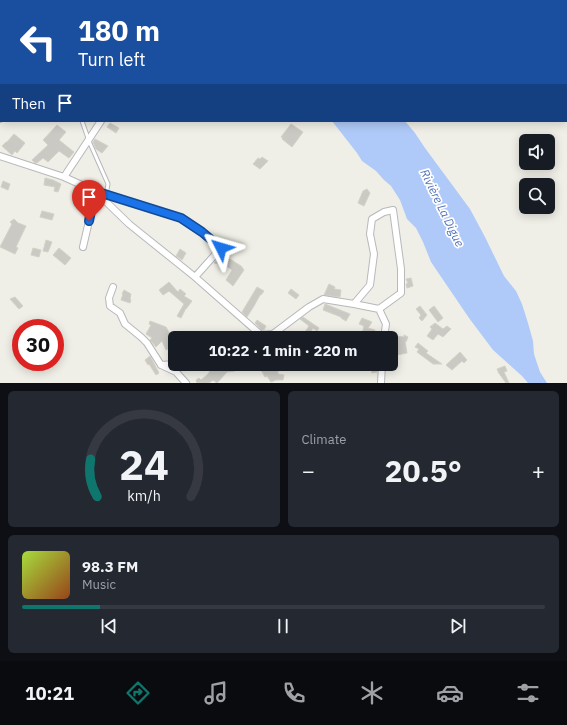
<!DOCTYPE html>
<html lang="en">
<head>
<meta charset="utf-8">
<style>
	:root { --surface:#171b24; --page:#242831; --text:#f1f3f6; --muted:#9ea1a6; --line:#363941; --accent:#0f766e }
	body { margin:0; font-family:"IBM Plex Sans",sans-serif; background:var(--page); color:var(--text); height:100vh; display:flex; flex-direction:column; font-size:15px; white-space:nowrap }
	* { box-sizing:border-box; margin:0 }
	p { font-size:13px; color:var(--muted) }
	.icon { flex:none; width:22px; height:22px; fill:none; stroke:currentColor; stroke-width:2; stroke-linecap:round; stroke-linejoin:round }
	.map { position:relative; height:383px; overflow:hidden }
	.sheet { display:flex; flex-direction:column; gap:8px; padding:8px; background:#0d0f14; flex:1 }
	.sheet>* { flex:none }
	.banner { position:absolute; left:0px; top:0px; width:567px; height:122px; box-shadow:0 2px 10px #0003; background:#1a4fa0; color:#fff; overflow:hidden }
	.tools { position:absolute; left:519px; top:134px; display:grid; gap:8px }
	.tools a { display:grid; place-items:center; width:36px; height:36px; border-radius:6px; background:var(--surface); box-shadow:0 2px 10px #0003; font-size:20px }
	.speed { position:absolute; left:12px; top:319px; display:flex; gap:8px; font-size:20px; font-weight:700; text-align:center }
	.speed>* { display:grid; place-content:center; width:52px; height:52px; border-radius:50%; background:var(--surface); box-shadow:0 2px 10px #0003; line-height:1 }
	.speed .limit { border:6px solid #d22; background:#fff; color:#111 }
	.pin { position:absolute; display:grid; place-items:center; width:34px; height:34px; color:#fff; margin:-41px -17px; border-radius:50% 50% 50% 0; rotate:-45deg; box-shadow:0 0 4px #0007 }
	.pin .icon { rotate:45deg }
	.me { position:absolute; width:44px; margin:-22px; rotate:310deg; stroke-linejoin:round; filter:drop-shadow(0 0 3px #0008) }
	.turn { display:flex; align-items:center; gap:14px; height:84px; padding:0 12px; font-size:18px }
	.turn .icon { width:52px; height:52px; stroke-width:2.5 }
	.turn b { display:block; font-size:28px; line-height:34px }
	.then { display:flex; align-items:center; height:38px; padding:0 12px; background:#0003; gap:8px; font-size:15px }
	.big { font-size:30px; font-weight:700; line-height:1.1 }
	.sheet .tile { flex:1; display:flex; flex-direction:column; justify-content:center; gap:6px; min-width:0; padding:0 14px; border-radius:6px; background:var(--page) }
	.sheet .dial { align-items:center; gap:0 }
	.dial svg { height:104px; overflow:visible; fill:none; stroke:var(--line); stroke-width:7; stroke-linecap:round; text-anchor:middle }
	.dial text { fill:var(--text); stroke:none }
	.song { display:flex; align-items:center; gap:12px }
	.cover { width:48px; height:48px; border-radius:6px; background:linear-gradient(135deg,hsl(80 70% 55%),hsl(20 70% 35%)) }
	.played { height:4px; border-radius:2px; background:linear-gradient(90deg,var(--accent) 15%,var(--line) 15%) }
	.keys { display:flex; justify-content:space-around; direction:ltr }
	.heat { display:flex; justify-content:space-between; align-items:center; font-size:22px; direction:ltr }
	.sheet .tiles { flex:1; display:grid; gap:8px; grid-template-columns:1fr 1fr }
	.tile:last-child { grid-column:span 2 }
	.trip { position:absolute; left:168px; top:331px; width:230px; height:40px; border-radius:6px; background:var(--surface); box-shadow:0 2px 10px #0003; font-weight:700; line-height:40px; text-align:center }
	.tabs { display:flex; height:64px; justify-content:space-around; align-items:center; background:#090b0e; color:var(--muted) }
	.tabs .icon { width:28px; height:28px }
	.tabs .on { color:var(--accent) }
	.tabs b { font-size:18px; color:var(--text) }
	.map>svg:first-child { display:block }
	.water { fill:#afcaf8 }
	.building { fill:#cbc9c4; stroke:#d4d2c6 }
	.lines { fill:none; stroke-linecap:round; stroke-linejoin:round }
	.service-casing { stroke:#b7b8bc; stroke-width:5 }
	.minor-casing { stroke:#b7b8bc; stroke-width:8 }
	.service { stroke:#fff; stroke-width:3 }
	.minor { stroke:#fff; stroke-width:6 }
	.route-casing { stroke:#114b97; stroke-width:10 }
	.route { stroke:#1a73e8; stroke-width:7 }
	.labels { text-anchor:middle; stroke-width:3.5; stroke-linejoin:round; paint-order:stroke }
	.water-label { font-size:12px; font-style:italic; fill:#5372ba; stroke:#fff }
</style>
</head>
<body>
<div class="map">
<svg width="567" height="383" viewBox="0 0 567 383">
	<rect width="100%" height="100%" fill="#efefe7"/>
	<path class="water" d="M332,121H405L415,133L425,148L470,209L485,237L504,276L516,291L522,304L528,323L533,341L534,354L540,372L547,383H528L522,376L493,350L469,318L431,262L423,242L416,228L407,219L400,200L391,186L384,180L376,171L362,161L357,153Z"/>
	<path class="building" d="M110,123L119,128L116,133L107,127Z
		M291,124L303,132L292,147L282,139L283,138L281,137Z
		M57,125L66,132L59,140L74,152L69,158L59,151L48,162L43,158L37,163H35L32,160L48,145L43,140Z
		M14,134L25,143L17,153L15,151L12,155L2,146L6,142H7Z
		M95,139L108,146L102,153L96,149L93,142Z
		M262,157L268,161L260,169L253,164L258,158L260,159Z
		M45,178L53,180L61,184L58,192L54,191L55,187L44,185Z
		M3,181L10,184L8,190L1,187Z
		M367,189L370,193L364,206L358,203L363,191Z
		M42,211L54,214L52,220L40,217Z
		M14,219L18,223L26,226L16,247L18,248L15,254L0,247L12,224L10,222Z
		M46,240L52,242L48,252L43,251Z
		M33,248L41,250L39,257L31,255Z
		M59,248L71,258L65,265L53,255Z
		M180,249L186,253L182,260L176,256Z
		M222,254L241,266L244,270L233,286L226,280L232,270L221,262L219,264L214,263Z
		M411,278L413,286L407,288L406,284L408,283L406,279Z
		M169,282L178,292L180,289L186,294L184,296L192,301L186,309V308L181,318L177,316L184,304L169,291L163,295L159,290Z
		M329,284L335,287L334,289L341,290L340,297L324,295Z
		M257,287L264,291L261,295H260L254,306L247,317L242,312Z
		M291,289L299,295L296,299L288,293Z
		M124,290L131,294L130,299L131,300L130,303L121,300L123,294H122Z
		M15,297L23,306L19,309L10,299Z
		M325,304L350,314L346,321L341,318V317L323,310Z
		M420,306L427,315L422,321L419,318L421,315L416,309Z
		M434,306L443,318L438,322L429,310Z
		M303,317L319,328L317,331L313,328L309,335L305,332L309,326L300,319Z
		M362,318L372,322L368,328L375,330L373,338H361L364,326L359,324Z
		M257,320L266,326L264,330H262L255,323Z
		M150,321L166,327L171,336L169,337L174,346L166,350L162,341L156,347L150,340L152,338L146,334L151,325L149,324Z
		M435,323L443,329L447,326L451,329L443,337L438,334L433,340L427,336L432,329L430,327Z
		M389,333L395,334L394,336L404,337V335L408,337L406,342L405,341L407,353L397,355L396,351L391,352V338H389Z
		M418,343L428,351L426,353L442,364H433L417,352L419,349L415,347Z
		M460,352L467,360L464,363L462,361L452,370L446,365Z
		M150,356L159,373L156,375L149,364L148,365L145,360Z
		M225,364H234L235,371L227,372L217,383L213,380L209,383H197L196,380L199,378L201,380L208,374L211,369L215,367L218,369L225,368Z
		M278,364V374L284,375L283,380H276L271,382L267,376L265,377L258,365Z
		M370,364H377V372L372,373Z
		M505,366L507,371L504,372L509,383H506L498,372V371L497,369Z"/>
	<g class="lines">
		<defs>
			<path id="service" d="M82,121L89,141L108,184L106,195"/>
			<path id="minor" d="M116,0L117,1
				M145,0L146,1
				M5,1L7,0
				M0,6L1,5
				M0,119L1,118
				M0,156L64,177L95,191L106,195L181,218L202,232L221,248L195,277
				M64,177L101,121
				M95,191L129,224L195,277L261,335L273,334L309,307L323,299L354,304L370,285L374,254L370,234L372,219L384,212L393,210L401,269V293L379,309L354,304
				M83,247L92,208L95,191
				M113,287L109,298L110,306L120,313L125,324L141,337L147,343L161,365L176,372L186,383
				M379,309L386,324L384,338
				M192,364L198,366L212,364
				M161,365L175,364
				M381,383L382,364"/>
		</defs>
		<use href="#service" class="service-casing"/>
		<use href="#minor" class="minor-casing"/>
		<use href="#service" class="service"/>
		<use href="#minor" class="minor"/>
	</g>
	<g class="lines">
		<defs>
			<path id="route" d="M89,221L95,191L181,218L202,232L221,248"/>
		</defs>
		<use href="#route" class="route-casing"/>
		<use href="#route" class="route"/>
	</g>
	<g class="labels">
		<g class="water-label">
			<text transform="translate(442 208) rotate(64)" y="4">Rivière La Digue</text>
		</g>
	</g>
</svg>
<div class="tools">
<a><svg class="icon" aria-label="sound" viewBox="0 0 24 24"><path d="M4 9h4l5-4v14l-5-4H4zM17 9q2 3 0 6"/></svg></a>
<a><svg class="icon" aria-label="search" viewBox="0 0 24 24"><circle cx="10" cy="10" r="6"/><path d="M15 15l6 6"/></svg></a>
</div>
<div class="speed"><div class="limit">30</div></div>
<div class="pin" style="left:89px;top:221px;background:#d93025"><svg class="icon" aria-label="arrive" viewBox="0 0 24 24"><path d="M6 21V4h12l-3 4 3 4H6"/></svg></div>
<svg class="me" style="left:221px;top:248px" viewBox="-20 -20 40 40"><path d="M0-17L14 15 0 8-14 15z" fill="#1a73e8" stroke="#fff" stroke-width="4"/></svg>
<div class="trip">10:22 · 1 min · 220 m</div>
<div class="banner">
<div class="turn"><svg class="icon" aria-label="left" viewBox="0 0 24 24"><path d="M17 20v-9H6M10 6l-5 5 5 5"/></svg><div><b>180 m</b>Turn left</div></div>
<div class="then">Then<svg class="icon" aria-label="arrive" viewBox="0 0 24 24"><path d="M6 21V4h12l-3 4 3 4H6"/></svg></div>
</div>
</div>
<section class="sheet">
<div class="tiles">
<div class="tile dial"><svg viewBox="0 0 100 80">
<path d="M14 69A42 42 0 1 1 86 69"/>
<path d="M14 69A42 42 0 0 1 9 40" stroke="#0f766e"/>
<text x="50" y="56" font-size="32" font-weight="700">24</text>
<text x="50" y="72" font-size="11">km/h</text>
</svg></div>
<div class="tile"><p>Climate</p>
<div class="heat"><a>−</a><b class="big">20.5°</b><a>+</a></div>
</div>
<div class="tile">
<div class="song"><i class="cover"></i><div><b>98.3 FM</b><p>Music</p></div></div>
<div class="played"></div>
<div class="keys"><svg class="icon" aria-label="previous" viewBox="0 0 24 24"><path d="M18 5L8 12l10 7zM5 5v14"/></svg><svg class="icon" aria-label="pause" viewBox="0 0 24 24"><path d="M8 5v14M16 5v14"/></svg><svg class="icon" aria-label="next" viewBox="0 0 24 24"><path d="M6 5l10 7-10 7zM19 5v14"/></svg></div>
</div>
</div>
</section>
<nav class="tabs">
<b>10:21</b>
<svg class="icon on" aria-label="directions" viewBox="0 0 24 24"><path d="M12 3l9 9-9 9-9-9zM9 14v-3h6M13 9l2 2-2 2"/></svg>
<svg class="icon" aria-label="music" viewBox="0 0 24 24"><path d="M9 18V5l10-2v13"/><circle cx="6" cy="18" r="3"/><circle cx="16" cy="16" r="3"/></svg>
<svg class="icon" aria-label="phone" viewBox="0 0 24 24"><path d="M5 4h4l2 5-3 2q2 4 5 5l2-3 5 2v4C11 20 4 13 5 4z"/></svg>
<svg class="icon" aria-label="climate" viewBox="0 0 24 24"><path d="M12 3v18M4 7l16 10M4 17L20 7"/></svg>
<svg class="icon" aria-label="car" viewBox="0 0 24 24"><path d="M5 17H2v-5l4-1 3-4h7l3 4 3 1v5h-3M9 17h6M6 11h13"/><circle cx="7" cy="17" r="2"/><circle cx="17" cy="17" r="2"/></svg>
<svg class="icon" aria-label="filters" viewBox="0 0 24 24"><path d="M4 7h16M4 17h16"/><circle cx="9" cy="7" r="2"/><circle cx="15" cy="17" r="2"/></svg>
</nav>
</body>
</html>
